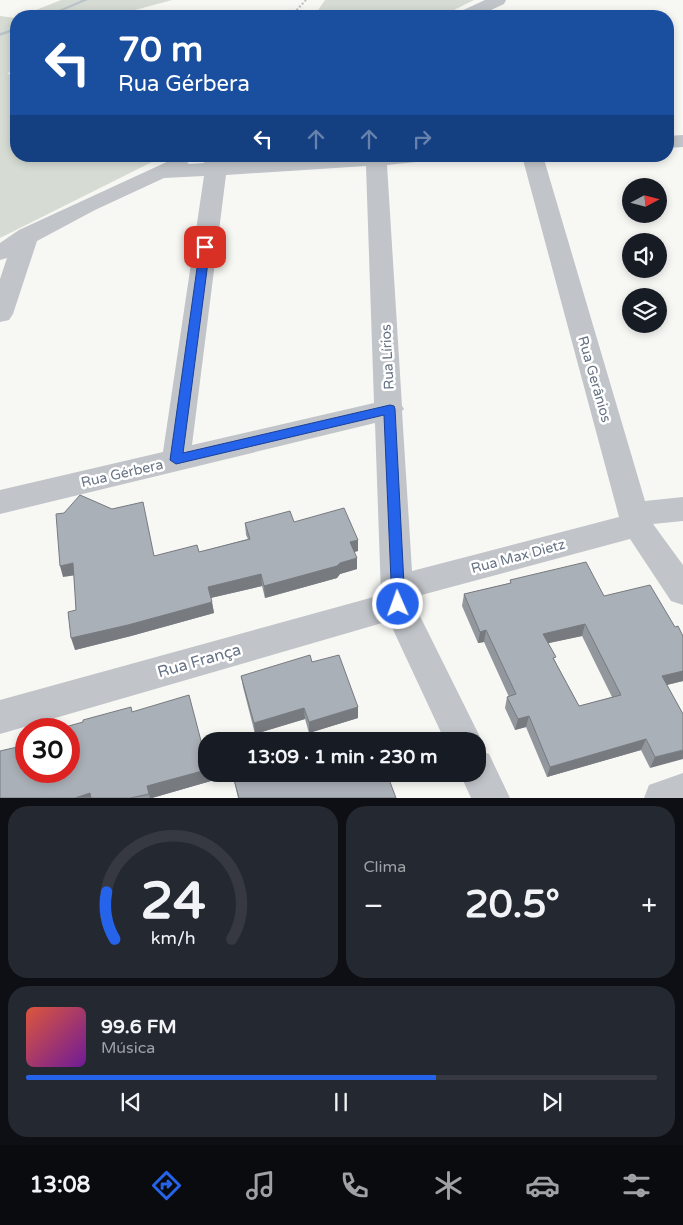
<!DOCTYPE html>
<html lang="pt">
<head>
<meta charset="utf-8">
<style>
	:root { --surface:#171b24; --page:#242831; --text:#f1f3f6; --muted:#9ea1a6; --line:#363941; --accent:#2563eb }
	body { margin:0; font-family:"Varela Round",sans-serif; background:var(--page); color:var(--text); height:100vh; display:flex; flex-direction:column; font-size:19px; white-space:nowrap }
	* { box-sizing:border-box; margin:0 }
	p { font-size:16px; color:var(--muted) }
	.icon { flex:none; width:28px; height:28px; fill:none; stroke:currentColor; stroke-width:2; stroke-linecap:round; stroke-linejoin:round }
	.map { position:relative; height:798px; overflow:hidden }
	.side { display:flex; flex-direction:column; gap:8px; padding:8px; background:#0d0f14; flex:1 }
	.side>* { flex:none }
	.banner { position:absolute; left:10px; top:10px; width:664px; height:152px; border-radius:20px; box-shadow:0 2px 8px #0003; background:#1a4fa0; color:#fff; overflow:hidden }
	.needle { width:32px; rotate:83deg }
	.fabs { position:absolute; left:622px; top:178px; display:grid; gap:10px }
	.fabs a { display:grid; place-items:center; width:45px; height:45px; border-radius:50%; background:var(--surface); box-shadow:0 2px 8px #0003; font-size:25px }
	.speed { position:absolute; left:15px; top:718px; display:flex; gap:10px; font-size:25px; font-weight:700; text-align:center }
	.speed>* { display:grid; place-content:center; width:65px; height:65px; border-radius:50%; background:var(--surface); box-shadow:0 2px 8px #0003; line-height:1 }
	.speed .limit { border:8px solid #d22; background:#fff; color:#111 }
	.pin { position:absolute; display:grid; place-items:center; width:42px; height:42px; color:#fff; margin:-21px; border-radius:10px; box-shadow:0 2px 8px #0006 }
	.me { position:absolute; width:55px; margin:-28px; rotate:358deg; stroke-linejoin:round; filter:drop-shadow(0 0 4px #0008) }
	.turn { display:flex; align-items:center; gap:18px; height:105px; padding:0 25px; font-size:22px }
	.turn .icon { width:65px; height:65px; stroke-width:2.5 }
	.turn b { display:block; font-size:35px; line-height:42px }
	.lanes { display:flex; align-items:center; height:48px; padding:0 25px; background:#0003; justify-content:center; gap:25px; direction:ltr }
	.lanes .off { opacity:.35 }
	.big { font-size:38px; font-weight:700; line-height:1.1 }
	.side .card { flex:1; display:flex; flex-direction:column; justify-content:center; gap:8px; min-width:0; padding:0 18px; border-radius:20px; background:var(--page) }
	.side .dial { align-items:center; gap:0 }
	.dial svg { height:130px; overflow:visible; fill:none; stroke:var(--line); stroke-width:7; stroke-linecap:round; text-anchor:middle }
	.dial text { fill:var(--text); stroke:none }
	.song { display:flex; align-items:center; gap:15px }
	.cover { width:60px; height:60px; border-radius:8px; background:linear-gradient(135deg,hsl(10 70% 55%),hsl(280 70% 35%)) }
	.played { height:5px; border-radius:2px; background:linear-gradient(90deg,var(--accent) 65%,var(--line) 65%) }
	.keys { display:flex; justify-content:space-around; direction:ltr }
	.heat { display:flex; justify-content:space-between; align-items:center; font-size:28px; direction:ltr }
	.side .tiles { flex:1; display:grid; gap:8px; grid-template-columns:1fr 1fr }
	.card:last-child { grid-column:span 2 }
	.trip { position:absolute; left:198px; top:732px; width:288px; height:50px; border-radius:20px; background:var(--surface); box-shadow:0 2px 8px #0003; font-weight:700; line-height:50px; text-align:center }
	.dock { display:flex; height:80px; justify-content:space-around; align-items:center; background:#090b0e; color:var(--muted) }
	.dock .icon { width:35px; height:35px }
	.dock .current { color:var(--accent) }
	.dock b { font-size:22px; color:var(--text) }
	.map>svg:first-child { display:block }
	.green { fill:#d6dcd4 }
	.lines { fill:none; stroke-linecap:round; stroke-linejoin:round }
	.stream { fill:#bbc4ca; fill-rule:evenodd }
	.path { stroke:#bbbdc0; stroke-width:2; stroke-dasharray:2 2; stroke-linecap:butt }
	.minor { fill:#c1c4c8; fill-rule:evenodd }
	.wall { fill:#92979d; fill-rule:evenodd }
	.shaded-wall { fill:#777b80 }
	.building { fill:#aab0b7; stroke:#777b80; fill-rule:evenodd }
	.route { fill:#2563eb; stroke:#184099 }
	.labels { text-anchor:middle; stroke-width:5; stroke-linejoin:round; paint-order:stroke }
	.street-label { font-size:14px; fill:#677384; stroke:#fff }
	.near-street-label { font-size:16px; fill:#677384; stroke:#fff }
</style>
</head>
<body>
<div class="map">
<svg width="683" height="798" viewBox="0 0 683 798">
	<rect width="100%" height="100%" fill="#f7f7f4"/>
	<path class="green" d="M61,0H172L113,16H21Z
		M325,0H474L442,16H314Z
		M0,16L16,18V67L7,74L16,75V156H164L0,238Z"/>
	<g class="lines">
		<path class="stream" d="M82,0H88L50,16H45Z
			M16,28V30L0,36V33Z"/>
		<path class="path" d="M291,16L306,0"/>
		<path class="minor" d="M485,0H506L504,4L478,16H456L459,12Z
			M683,135V147L668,148V136Z
			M204,156H225V162L319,156H439L436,160L387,165L402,406L404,409L402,411L412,571L619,517L522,156H543L645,501L683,497V521L653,524L683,565V605L671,601L630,539L414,597V604L482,741L478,750L489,754L510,798H471L460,774H476V741H445L389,621L0,734V700L381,595L375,423L0,514V490L163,452L204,176L164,178L95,210L37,241L13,314L9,320L0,322V279L7,258L0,260V243L19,230L171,160L178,158L185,160L189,164L204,163ZM366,166L374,403L192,445L226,175Z
			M683,773V798H644L649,785Z"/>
	</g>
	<path class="wall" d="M294,522L358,540V551L354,552L357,558V569L340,574L337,578L265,598L262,586L211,598L214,613L131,636L75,650L76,610L74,575L63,577L154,556L199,552L248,539L246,535L245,523Z
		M510,580L604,596L675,627L683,636V681L667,685L683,714L650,768L641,750L547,777L526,727L515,730L505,708L507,697H509L484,642L478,643L462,606L464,594L510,583ZM582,636L612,697L579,706L555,661L548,643Z
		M312,662L358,707V718L309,733L305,719L255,734L243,687L241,676Z
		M133,712L206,774H210L211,781L152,798H0L26,771Z
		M324,775L396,798H238L233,776Z"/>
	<path class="shaded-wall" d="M358,540V551L349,553L350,542Z
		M357,558V569L340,574L337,578L265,598L264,586Z
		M73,563L76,575L63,577L60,566Z
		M261,574L262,586L210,598L208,587Z
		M212,602L214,613L131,636L75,650L71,638Z
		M585,624L582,636L540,645L543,634Z
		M486,630L484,642L478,643L480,632Z
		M683,671V681L658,687L662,676Z
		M358,707V718L309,733V722Z
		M304,708L305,719L255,734L254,723Z
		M529,716L526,727L515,730L518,719Z
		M646,739L641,750L547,777L550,767Z
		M683,750V759L650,768L655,757Z
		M206,770V774H210L211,781L152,798H150L147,786Z
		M90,793L92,798H75Z"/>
	<path class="building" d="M80,495L112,509L143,502L154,556L197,545L199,552L250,539L245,523L290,511L294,522L344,508L358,540L350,542L357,558L340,563L337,566L264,586L261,574L208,587L212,602L128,625L71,638L68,612L76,610L73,563L60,566L56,514L64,513Z
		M586,562L604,596L650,585L675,627L678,626L683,636V671L662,676L683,714V750L655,757L646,739L550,767L529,716L518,719L507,697L516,694L486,630L480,632L464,594L511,583L510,580ZM585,624L621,695L579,706L553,658L556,657L543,634Z
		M310,655L312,662L339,655L358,707L309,722L304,708L254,723L241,676Z
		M189,695L206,760V770L147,786L149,794L130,798H91L90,793L75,798H0V751L26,745V771H69V729H58L83,722V720L131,707L132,712Z
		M240,774H323L324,775L326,774H387L396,798H239L233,776Z"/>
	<path class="route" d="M205,244L210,247L183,453L390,405L394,406L395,409L405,604L403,608L398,610L394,608L392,604L384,415L176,464L170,460L200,247Z"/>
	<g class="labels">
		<g class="street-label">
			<text transform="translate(387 357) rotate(-93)" y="5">Rua Lírios</text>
			<text transform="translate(595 379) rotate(74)" y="5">Rua Gerânios</text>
			<text transform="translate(122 473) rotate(-13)" y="5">Rua Gérbera</text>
			<text transform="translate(518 556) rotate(-15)" y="5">Rua Max Dietz</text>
		</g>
		<g class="near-street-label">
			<text transform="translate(199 660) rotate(-16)" y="6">Rua França</text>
		</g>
	</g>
</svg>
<div class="fabs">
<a><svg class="needle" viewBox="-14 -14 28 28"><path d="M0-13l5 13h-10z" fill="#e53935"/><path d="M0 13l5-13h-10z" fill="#9ea1a6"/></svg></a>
<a><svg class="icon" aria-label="sound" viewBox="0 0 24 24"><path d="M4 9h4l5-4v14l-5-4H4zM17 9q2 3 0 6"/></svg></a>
<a><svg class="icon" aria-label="layers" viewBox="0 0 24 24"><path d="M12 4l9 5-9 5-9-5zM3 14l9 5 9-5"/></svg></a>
</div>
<div class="speed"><div class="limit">30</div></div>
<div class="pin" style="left:205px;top:247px;background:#d93025"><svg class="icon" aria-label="arrive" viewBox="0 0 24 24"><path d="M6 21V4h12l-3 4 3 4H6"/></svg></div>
<svg class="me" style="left:398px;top:604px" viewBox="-20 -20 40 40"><circle r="17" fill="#2563eb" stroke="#fff" stroke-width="3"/><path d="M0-11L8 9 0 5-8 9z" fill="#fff"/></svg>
<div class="trip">13:09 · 1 min · 230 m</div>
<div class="banner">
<div class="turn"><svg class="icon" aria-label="left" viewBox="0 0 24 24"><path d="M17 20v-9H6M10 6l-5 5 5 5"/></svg><div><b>70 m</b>Rua Gérbera</div></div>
<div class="lanes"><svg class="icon" aria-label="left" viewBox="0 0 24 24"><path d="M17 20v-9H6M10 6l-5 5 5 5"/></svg><svg class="icon off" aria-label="ahead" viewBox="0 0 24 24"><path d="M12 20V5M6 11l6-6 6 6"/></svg><svg class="icon off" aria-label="ahead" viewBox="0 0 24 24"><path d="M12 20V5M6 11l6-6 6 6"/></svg><svg class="icon off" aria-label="right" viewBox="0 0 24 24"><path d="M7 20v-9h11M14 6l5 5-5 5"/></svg></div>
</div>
</div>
<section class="side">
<div class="tiles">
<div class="card dial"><svg viewBox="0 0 100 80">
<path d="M14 69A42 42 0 1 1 86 69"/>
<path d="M14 69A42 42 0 0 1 9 40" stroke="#2563eb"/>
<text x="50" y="56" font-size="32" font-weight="700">24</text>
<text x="50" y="72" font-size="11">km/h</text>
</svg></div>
<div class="card"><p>Clima</p>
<div class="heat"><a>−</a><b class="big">20.5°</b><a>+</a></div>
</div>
<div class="card">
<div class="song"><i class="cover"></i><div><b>99.6 FM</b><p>Música</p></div></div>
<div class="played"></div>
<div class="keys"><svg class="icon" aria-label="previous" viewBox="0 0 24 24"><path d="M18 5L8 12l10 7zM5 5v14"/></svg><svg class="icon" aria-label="pause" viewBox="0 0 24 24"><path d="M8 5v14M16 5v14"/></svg><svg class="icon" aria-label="next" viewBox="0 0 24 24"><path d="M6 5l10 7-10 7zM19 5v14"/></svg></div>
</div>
</div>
</section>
<nav class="dock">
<b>13:08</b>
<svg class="icon current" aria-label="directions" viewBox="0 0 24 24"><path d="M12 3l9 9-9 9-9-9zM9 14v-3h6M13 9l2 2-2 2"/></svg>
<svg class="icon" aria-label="music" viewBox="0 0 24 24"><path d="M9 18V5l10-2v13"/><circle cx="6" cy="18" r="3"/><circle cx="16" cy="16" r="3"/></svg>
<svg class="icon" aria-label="phone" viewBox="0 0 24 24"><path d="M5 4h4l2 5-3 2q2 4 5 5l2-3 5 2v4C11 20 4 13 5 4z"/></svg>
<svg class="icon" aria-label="climate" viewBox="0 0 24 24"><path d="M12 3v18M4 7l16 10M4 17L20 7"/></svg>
<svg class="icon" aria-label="car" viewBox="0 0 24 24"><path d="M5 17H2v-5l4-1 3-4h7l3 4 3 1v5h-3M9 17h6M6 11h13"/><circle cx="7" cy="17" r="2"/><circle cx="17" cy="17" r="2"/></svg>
<svg class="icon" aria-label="filters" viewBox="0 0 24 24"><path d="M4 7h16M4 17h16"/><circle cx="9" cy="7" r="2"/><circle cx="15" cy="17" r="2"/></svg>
</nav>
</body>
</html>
